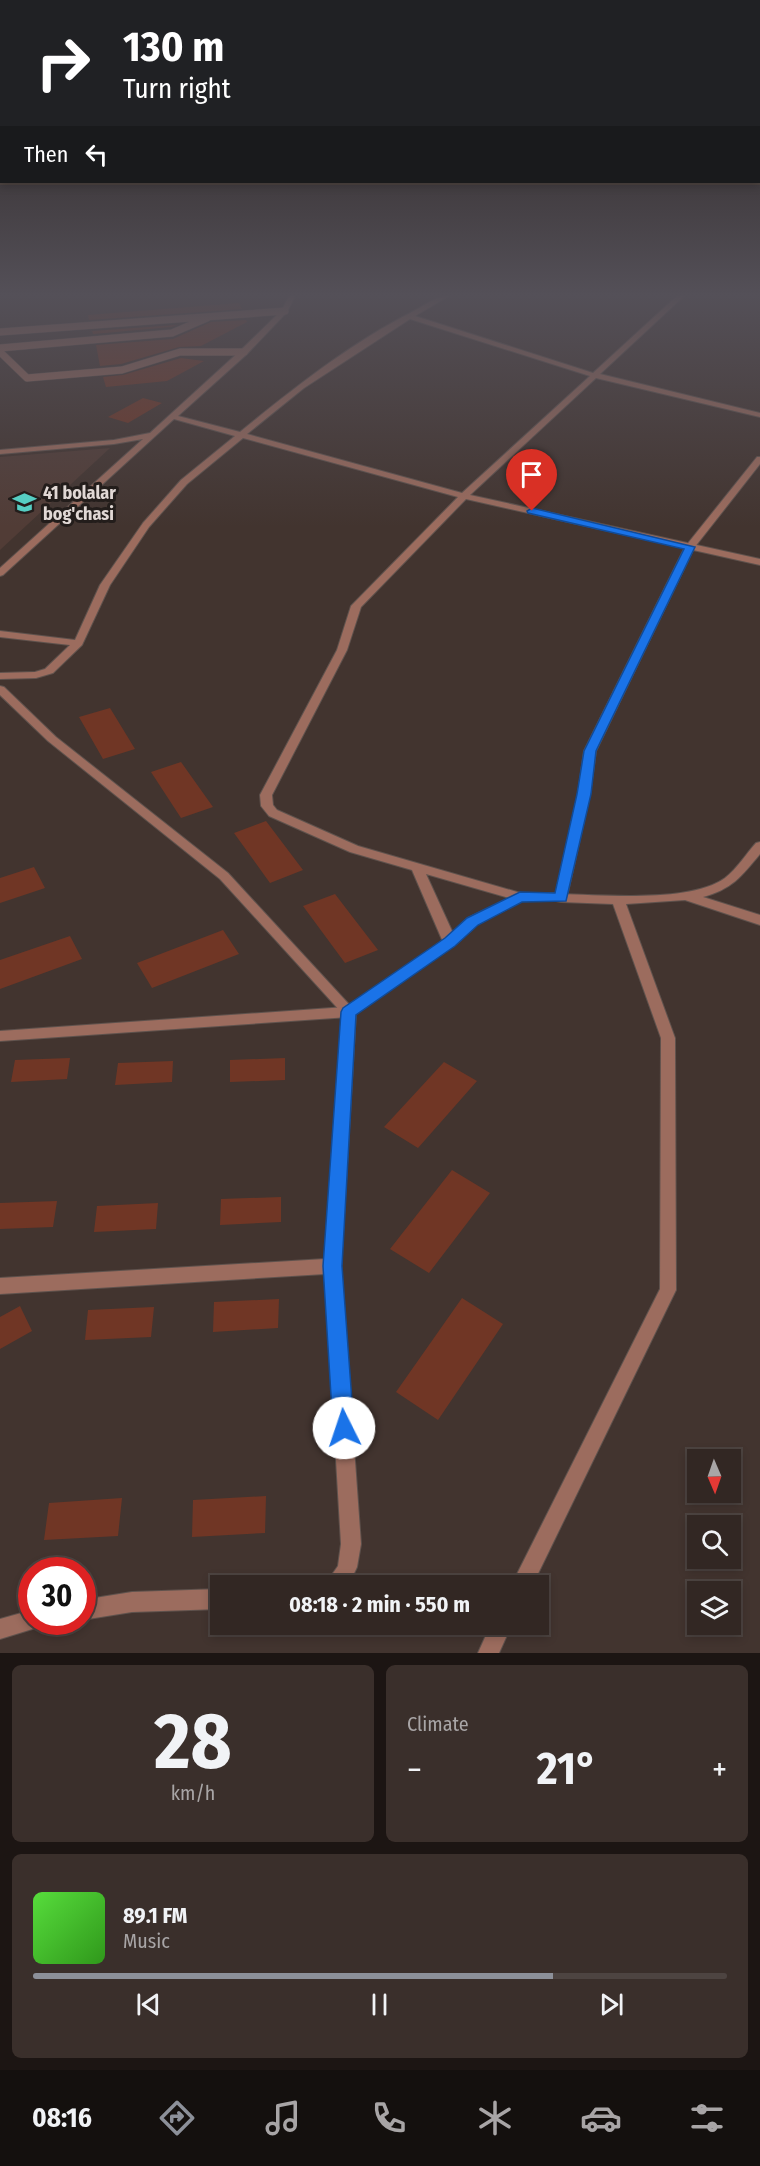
<!DOCTYPE html>
<html lang="en">
<head>
<meta charset="utf-8">
<style>
	:root { --surface:#322723; --page:#3a2f2b; --text:#f1f3f6; --muted:#a8a5a6; --line:#4d4441; --accent:#8c9099 }
	body { margin:0; font-family:"Fira Sans Condensed",sans-serif; background:var(--page); color:var(--text); height:100vh; display:flex; flex-direction:column; font-size:22px; white-space:nowrap }
	* { box-sizing:border-box; margin:0 }
	p { font-size:20px; color:var(--muted) }
	.icon { flex:none; width:33px; height:33px; fill:none; stroke:currentColor; stroke-width:2; stroke-linecap:round; stroke-linejoin:round }
	.map { position:relative; height:1653px; overflow:hidden }
	.details { display:flex; flex-direction:column; gap:12px; padding:12px; background:#1c1513; flex:1 }
	.details>* { flex:none }
	.hud { position:absolute; left:0px; top:0px; width:760px; height:183px; box-shadow:0 3px 9px #0003,0 0 0 2px var(--line); background:#202124; color:#fff; overflow:hidden }
	.needle { width:39px; rotate:178deg }
	.tools { position:absolute; left:687px; top:1449px; display:grid; gap:12px }
	.tools a { display:grid; place-items:center; width:54px; height:54px; border-radius:0px; background:var(--surface); box-shadow:0 3px 9px #0003,0 0 0 2px var(--line); font-size:30px }
	.speed { position:absolute; left:18px; top:1557px; display:flex; gap:12px; font-size:30px; font-weight:700; text-align:center }
	.speed>* { display:grid; place-content:center; width:78px; height:78px; border-radius:50%; background:var(--surface); box-shadow:0 3px 9px #0003,0 0 0 2px var(--line); line-height:1 }
	.speed .limit { border:9px solid #d22; background:#fff; color:#111 }
	.pin { position:absolute; display:grid; place-items:center; width:51px; height:51px; color:#fff; margin:-62px -26px; border-radius:50% 50% 50% 0; rotate:-45deg; box-shadow:0 0 6px #0007 }
	.pin .icon { rotate:45deg }
	.me { position:absolute; width:66px; margin:-33px; rotate:356deg; stroke-linejoin:round; filter:drop-shadow(0 0 4px #0008) }
	.turn { display:flex; align-items:center; gap:21px; height:126px; padding:0 24px; font-size:27px }
	.turn .icon { width:78px; height:78px; stroke-width:2.5 }
	.turn b { display:block; font-size:42px; line-height:51px }
	.then { display:flex; align-items:center; height:57px; padding:0 24px; background:#0003; gap:12px; font-size:22px }
	.big { font-size:45px; font-weight:700; line-height:1.1 }
	.details .widget { flex:1; display:flex; flex-direction:column; justify-content:center; gap:9px; min-width:0; padding:0 21px; border-radius:9px; background:var(--page) }
	.details .dial { align-items:center; gap:0 }
	.dial b { font-size:78px; line-height:1 }
	.song { display:flex; align-items:center; gap:18px }
	.cover { width:72px; height:72px; border-radius:9px; background:linear-gradient(135deg,hsl(110 70% 55%),hsl(110 70% 35%)) }
	.played { height:6px; border-radius:3px; background:linear-gradient(90deg,var(--accent) 75%,var(--line) 75%) }
	.keys { display:flex; justify-content:space-around; direction:ltr }
	.heat { display:flex; justify-content:space-between; align-items:center; font-size:33px; direction:ltr }
	.details .tiles { flex:1; display:grid; gap:12px; grid-template-columns:1fr 1fr }
	.widget:last-child { grid-column:span 2 }
	.trip { position:absolute; left:210px; top:1575px; width:339px; height:60px; border-radius:0px; background:var(--surface); box-shadow:0 3px 9px #0003,0 0 0 2px var(--line); font-weight:700; line-height:60px; text-align:center }
	.tab-bar { display:flex; height:96px; justify-content:space-around; align-items:center; background:#14100e; color:var(--muted) }
	.tab-bar .icon { width:42px; height:42px }
	.tab-bar .current { color:var(--accent) }
	.tab-bar b { font-size:27px; color:var(--text) }
	.map>svg:first-child { display:block }
	.built { fill:#513c36 }
	.building { fill:#703625 }
	.lines { fill:none; stroke-linecap:round; stroke-linejoin:round }
	.service-casing { stroke:#5f524d; stroke-width:8 }
	.minor-casing { stroke:#5f524d; stroke-width:2 }
	.tertiary-casing { stroke:#5f524d; stroke-width:2 }
	.service { stroke:#9c6c5e; stroke-width:7 }
	.minor { fill:#9c6c5e; fill-rule:evenodd }
	.tertiary { fill:#9c6c5e; fill-rule:evenodd }
	.route { fill:#1a73e8; stroke:#114b97; stroke-width:1.5 }
	.labels { text-anchor:middle; stroke-width:6; stroke-linejoin:round; paint-order:stroke }
	.far-poi-label { font-size:18px; font-weight:bold; fill:#e1d8d5; stroke:#231d1b; text-anchor:start }
</style>
</head>
<body>
<div class="map">
<svg width="760" height="1653" viewBox="0 0 760 1653">
	<rect width="100%" height="100%" fill="#42342f"/>
	<path class="built" d="M110,448L0,550V457Z"/>
	<path class="building" d="M239,303L242,309L89,320L88,315Z
		M246,320L247,322L201,346L179,347L121,364L100,366L96,345L173,339L211,322Z
		M177,325L171,327L93,334L92,331Z
		M181,358L204,361L167,381L106,387L103,377L123,375Z
		M143,398L162,403L128,423L108,417Z
		M110,708L135,749L103,759L79,717Z
		M181,762L213,807L181,818L151,772Z
		M266,821L303,870L270,883L234,833Z
		M34,867L45,888L0,903V878Z
		M335,894L378,950L345,963L303,906Z
		M223,930L239,954L152,988L137,963Z
		M70,936L82,959L0,989V960Z
		M70,1058L67,1079L11,1082L15,1060Z
		M285,1058V1080L230,1082V1060Z
		M173,1061L172,1082L115,1085L118,1063Z
		M444,1062L477,1081L418,1148L384,1127Z
		M452,1170L490,1193L429,1273L390,1249Z
		M281,1197V1222L220,1225L221,1199Z
		M57,1201L53,1227L0,1229V1203Z
		M158,1203L156,1229L94,1232L97,1206Z
		M462,1298L503,1324L438,1420L396,1392Z
		M279,1299L278,1328L213,1332L214,1302Z
		M20,1306L32,1331L0,1349V1317Z
		M154,1307L151,1337L85,1340L88,1310Z
		M266,1496L265,1533L192,1537L193,1500Z
		M122,1498L118,1536L44,1540L49,1503Z"/>
	<g class="lines">
		<defs>
			<path id="service" d="M0,332L285,311
				M0,348L172,333L207,318
				M0,352L27,378L122,370L180,352H244"/>
			<path id="minor" d="M289,296H295L287,312L247,354L178,416L240,432C294,388 351,343 412,312C424,306 436,296 449,296L415,316L593,373L677,296H684L600,374L760,413V417L596,378L470,495L760,559V565L466,499L361,607L347,650L272,795L273,805L277,810L358,846L524,894L526,897L524,900L520,901L426,874L457,942L455,945H445L443,942L412,870L350,852L269,816L261,806L260,795L337,650L351,606L458,497L243,438L187,484L149,527L110,585L82,645L53,673L36,678L0,679V673L35,672L45,669L70,645L0,637V631L75,640L100,585L143,523L181,480L235,436L174,419L3,575L0,576V568L143,439L114,444L0,454V450L114,440L150,433L241,350L282,310ZM410,319L590,376L462,493L247,434L304,388Z
				M0,686L4,687L56,737L228,873L356,1012L341,1266L361,1544L357,1567L348,1586H324L338,1566L341,1544L325,1274L0,1294V1278L325,1259L342,1013L220,879L48,741L0,695Z
				M760,842V854C741,877 732,889 703,897L760,915V925L685,900L626,904L675,1038L676,1290L532,1586H511L660,1289L661,1038L613,904L561,902L556,901L555,898L556,895L561,894C604,895 690,903 725,878C737,869 746,854 756,843Z
				M220,1589V1609L132,1612L82,1620V1600L132,1592Z
				M32,1610V1622H41L39,1627L0,1639V1619Z
				M491,1624H512L499,1653H478Z"/>
			<path id="tertiary" d="M757,457H760V464L694,548L596,751L590,794L566,901H522L478,924L455,945L349,1017L0,1041V1031L346,1007L445,939L468,918L520,893H556L578,794L584,751L685,547Z"/>
		</defs>
		<use href="#service" class="service-casing"/>
		<use href="#minor" class="minor-casing"/>
		<use href="#tertiary" class="tertiary-casing"/>
		<use href="#service" class="service"/>
		<use href="#minor" class="minor"/>
		<use href="#tertiary" class="tertiary"/>
	</g>
	<linearGradient id="sky" x2="0" y2="1"><stop stop-color="#241d1a"/><stop offset="0.56" stop-color="#545058"/><stop offset="1" stop-color="#545058" stop-opacity="0"/></linearGradient>
	<rect width="760" height="527" fill="url(#sky)"/>
	<path class="route" d="M532,508L695,547L596,751L591,794L566,901L522,902L478,925L455,946L356,1015L342,1266L354,1428L351,1435L344,1438L336,1435L333,1428L323,1266L341,1012L343,1008L445,938L467,918L520,892L555,893L577,794L584,751L684,549L528,513L527,511Z"/>
	<defs>
		<symbol id="school-bare" viewBox="-9 -9 18 18"><path d="M0-5L7-2L0 1L-7-2ZM-4 1L0 2.5L4 1V4Q0 6-4 4Z" fill="#56cec3" stroke="#231d1b" stroke-width="2.5" paint-order="stroke"/></symbol>
	</defs>
	<g fill-rule="evenodd">
		<use href="#school-bare" x="8" y="486" width="33" height="33"/>
	</g>
	<g class="labels">
		<g class="far-poi-label">
			<text x="43" y="499">41 bolalar<tspan x="43" dy="21">bog'chasi</tspan></text>
		</g>
	</g>
</svg>
<div class="tools">
<a><svg class="needle" viewBox="-14 -14 28 28"><path d="M0-13l5 13h-10z" fill="#e53935"/><path d="M0 13l5-13h-10z" fill="#a8a5a6"/></svg></a>
<a><svg class="icon" aria-label="search" viewBox="0 0 24 24"><circle cx="10" cy="10" r="6"/><path d="M15 15l6 6"/></svg></a>
<a><svg class="icon" aria-label="layers" viewBox="0 0 24 24"><path d="M12 4l9 5-9 5-9-5zM3 14l9 5 9-5"/></svg></a>
</div>
<div class="speed"><div class="limit">30</div></div>
<div class="pin" style="left:532px;top:511px;background:#d93025"><svg class="icon" aria-label="arrive" viewBox="0 0 24 24"><path d="M6 21V4h12l-3 4 3 4H6"/></svg></div>
<svg class="me" style="left:344px;top:1428px" viewBox="-20 -20 40 40"><circle r="19" fill="#fff"/><path d="M0-13L10 11 0 6-10 11z" fill="#1a73e8"/></svg>
<div class="trip">08:18 · 2 min · 550 m</div>
<div class="hud">
<div class="turn"><svg class="icon" aria-label="right" viewBox="0 0 24 24"><path d="M7 20v-9h11M14 6l5 5-5 5"/></svg><div><b>130 m</b>Turn right</div></div>
<div class="then">Then<svg class="icon" aria-label="left" viewBox="0 0 24 24"><path d="M17 20v-9H6M10 6l-5 5 5 5"/></svg></div>
</div>
</div>
<section class="details">
<div class="tiles">
<div class="widget dial"><b>28</b><p>km/h</p></div>
<div class="widget"><p>Climate</p>
<div class="heat"><a>−</a><b class="big">21°</b><a>+</a></div>
</div>
<div class="widget">
<div class="song"><i class="cover"></i><div><b>89.1 FM</b><p>Music</p></div></div>
<div class="played"></div>
<div class="keys"><svg class="icon" aria-label="previous" viewBox="0 0 24 24"><path d="M18 5L8 12l10 7zM5 5v14"/></svg><svg class="icon" aria-label="pause" viewBox="0 0 24 24"><path d="M8 5v14M16 5v14"/></svg><svg class="icon" aria-label="next" viewBox="0 0 24 24"><path d="M6 5l10 7-10 7zM19 5v14"/></svg></div>
</div>
</div>
</section>
<nav class="tab-bar">
<b>08:16</b>
<svg class="icon current" aria-label="directions" viewBox="0 0 24 24"><path d="M12 3l9 9-9 9-9-9zM9 14v-3h6M13 9l2 2-2 2"/></svg>
<svg class="icon" aria-label="music" viewBox="0 0 24 24"><path d="M9 18V5l10-2v13"/><circle cx="6" cy="18" r="3"/><circle cx="16" cy="16" r="3"/></svg>
<svg class="icon" aria-label="phone" viewBox="0 0 24 24"><path d="M5 4h4l2 5-3 2q2 4 5 5l2-3 5 2v4C11 20 4 13 5 4z"/></svg>
<svg class="icon" aria-label="climate" viewBox="0 0 24 24"><path d="M12 3v18M4 7l16 10M4 17L20 7"/></svg>
<svg class="icon" aria-label="car" viewBox="0 0 24 24"><path d="M5 17H2v-5l4-1 3-4h7l3 4 3 1v5h-3M9 17h6M6 11h13"/><circle cx="7" cy="17" r="2"/><circle cx="17" cy="17" r="2"/></svg>
<svg class="icon" aria-label="filters" viewBox="0 0 24 24"><path d="M4 7h16M4 17h16"/><circle cx="9" cy="7" r="2"/><circle cx="15" cy="17" r="2"/></svg>
</nav>
</body>
</html>
